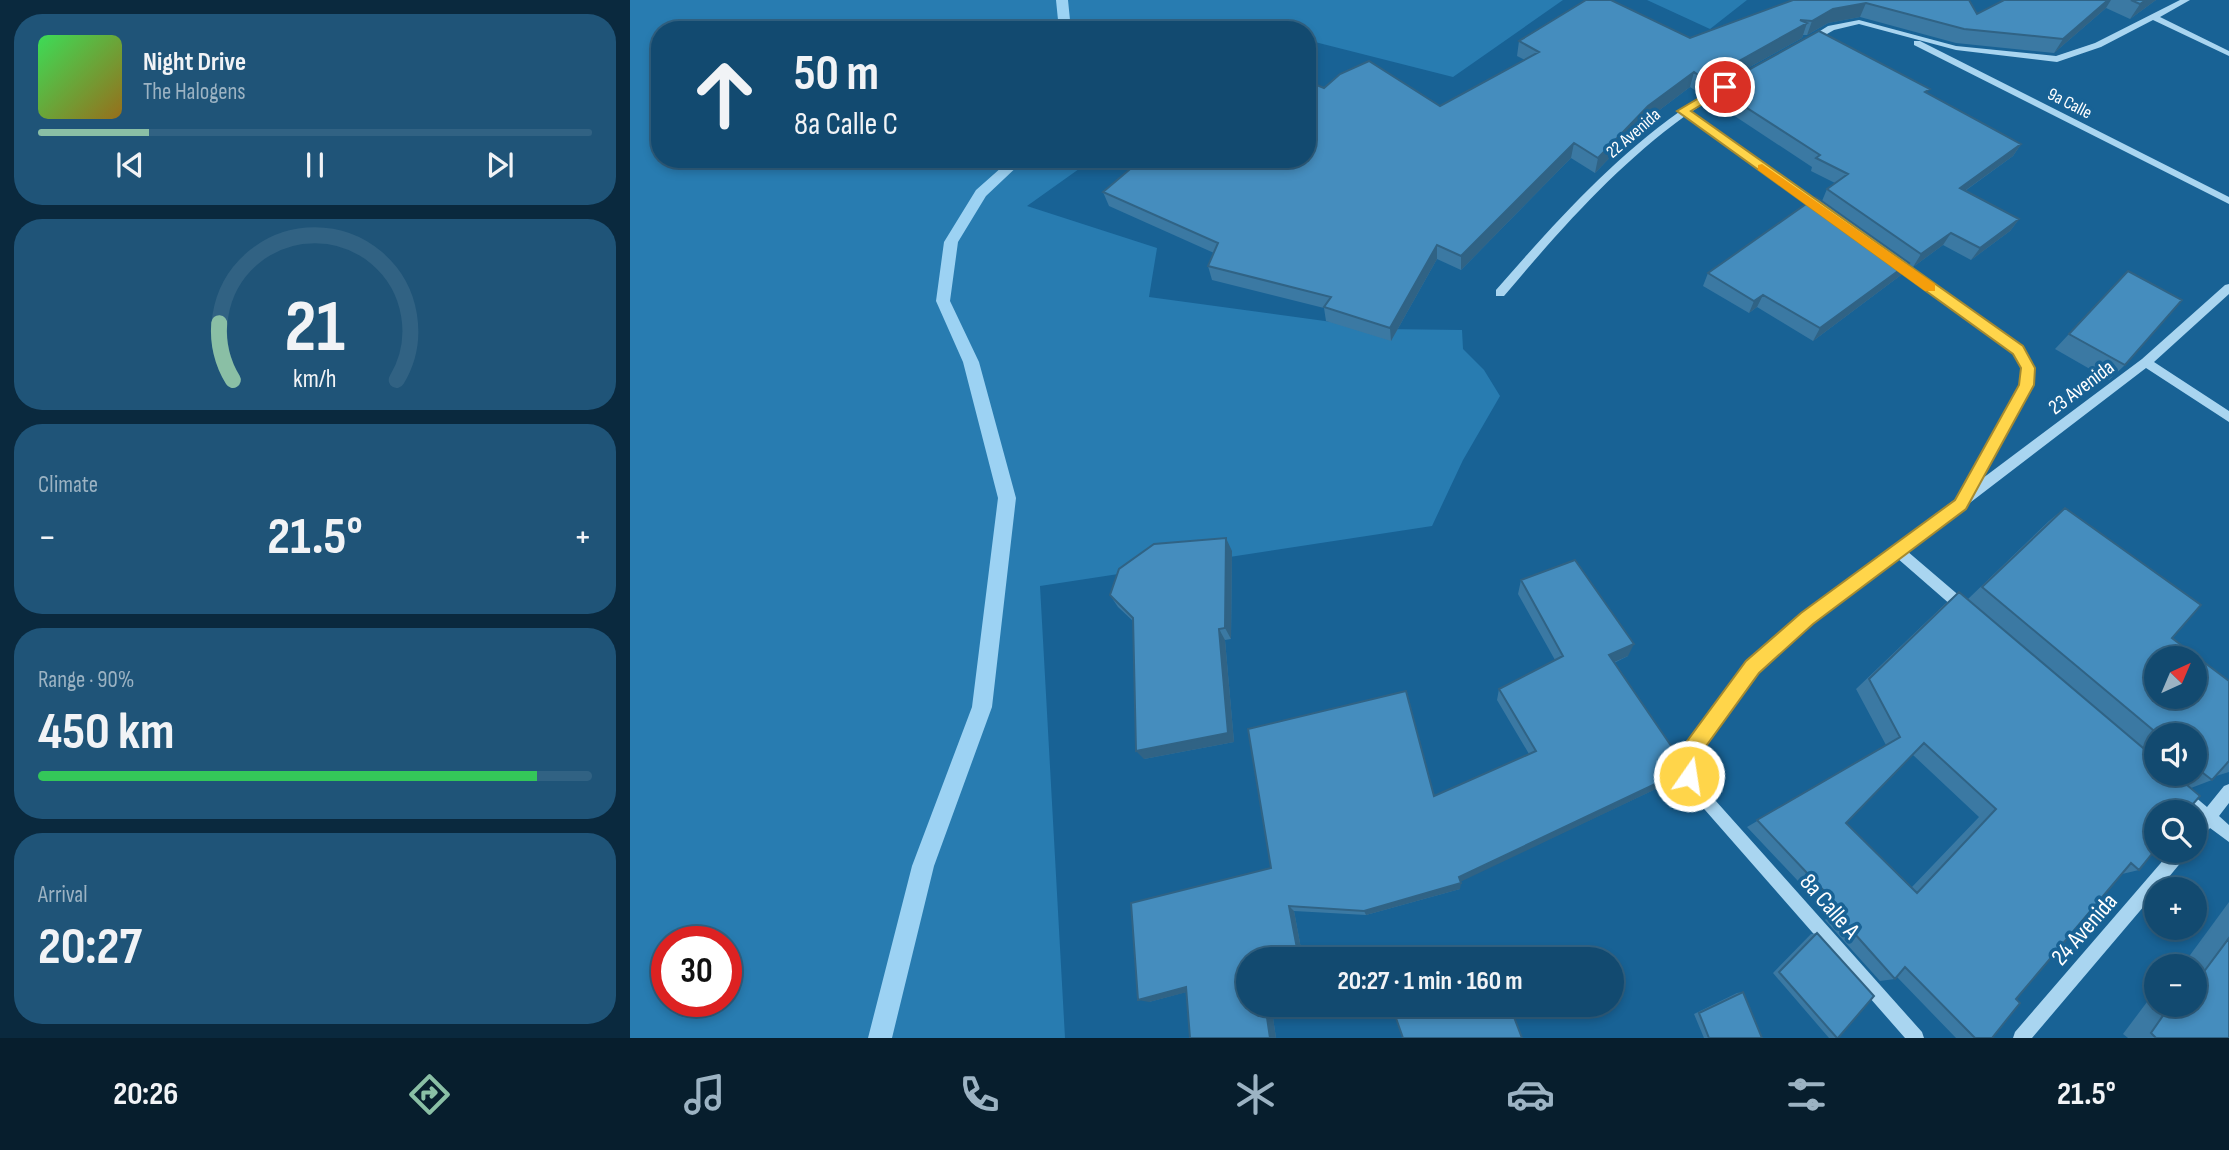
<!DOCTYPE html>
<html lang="en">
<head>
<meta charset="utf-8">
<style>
	:root { --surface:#124a70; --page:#1f5478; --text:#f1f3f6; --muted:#9cb3c3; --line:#316283; --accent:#8abfa5 }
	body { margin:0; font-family:"Sofia Sans Condensed",sans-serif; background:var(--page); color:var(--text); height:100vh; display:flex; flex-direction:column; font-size:26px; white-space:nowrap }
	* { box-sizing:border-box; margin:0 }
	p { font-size:23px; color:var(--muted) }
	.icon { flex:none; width:38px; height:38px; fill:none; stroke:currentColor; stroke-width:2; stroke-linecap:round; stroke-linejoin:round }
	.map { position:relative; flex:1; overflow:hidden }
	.details { display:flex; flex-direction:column; gap:14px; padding:14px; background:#0a293e; width:630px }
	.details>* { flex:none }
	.banner { position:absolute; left:21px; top:21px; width:665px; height:147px; border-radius:28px; box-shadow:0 4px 10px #0003,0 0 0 2px var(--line); background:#124a70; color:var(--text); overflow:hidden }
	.needle { width:46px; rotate:44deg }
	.tools { position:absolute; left:1514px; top:646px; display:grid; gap:14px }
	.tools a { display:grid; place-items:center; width:63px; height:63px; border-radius:50%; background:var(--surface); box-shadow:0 4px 10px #0003,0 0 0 2px var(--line); font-size:35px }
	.speed { position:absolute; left:21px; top:926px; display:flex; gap:14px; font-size:35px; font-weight:700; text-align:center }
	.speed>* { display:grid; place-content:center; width:91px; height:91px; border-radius:50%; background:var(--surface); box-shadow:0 4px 10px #0003,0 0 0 2px var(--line); line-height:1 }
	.speed .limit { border:10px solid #d22; background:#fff; color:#111 }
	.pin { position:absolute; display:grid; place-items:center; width:60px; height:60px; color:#fff; margin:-30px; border:4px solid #fff; border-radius:50%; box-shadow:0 2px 7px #0007 }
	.me { position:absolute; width:77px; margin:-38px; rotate:13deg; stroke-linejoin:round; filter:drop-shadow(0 0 5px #0008) }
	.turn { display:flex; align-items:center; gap:24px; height:147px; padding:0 28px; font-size:32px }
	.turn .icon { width:91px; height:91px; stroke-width:2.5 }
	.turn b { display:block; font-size:49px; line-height:60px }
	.big { font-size:52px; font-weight:700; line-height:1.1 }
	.details .card { flex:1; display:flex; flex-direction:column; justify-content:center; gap:10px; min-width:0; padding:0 24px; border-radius:28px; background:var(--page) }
	.details .dial { align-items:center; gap:0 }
	.dial svg { height:182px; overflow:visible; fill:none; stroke:var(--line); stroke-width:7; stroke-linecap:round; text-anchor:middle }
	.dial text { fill:var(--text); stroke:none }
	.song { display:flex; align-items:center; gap:21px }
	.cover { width:84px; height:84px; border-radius:10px; background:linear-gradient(135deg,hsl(130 70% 55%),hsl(40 70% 35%)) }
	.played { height:7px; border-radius:4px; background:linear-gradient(90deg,var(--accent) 20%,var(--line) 20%) }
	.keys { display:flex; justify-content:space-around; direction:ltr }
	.heat { display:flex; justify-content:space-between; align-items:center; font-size:38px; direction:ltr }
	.charge { height:10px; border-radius:5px; background:linear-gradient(90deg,#34c759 90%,var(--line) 0) }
	.trip { position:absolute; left:606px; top:947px; width:388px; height:70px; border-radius:35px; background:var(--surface); box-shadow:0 4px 10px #0003,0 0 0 2px var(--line); font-weight:700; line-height:70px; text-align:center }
	.tabs { display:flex; height:112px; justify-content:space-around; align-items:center; background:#071e2d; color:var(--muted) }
	.tabs .icon { width:49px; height:49px }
	.tabs .current { color:var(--accent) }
	.tabs b { font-size:32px; color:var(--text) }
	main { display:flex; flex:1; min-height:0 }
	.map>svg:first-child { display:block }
	.green { fill:#287cb1; fill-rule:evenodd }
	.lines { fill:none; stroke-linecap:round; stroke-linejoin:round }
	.stream { fill:#9cd2f3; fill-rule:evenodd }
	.minor { fill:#a9d5f0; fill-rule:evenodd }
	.wall { fill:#3b79a3; fill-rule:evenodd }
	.shaded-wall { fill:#306385 }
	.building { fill:#458dbe; stroke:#306385; stroke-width:2; fill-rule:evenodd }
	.route { fill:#ffd54a; stroke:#a68a30; stroke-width:2 }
	.slow { fill:#f59e0b }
	.labels { text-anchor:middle; stroke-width:7; stroke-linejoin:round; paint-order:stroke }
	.far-street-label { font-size:18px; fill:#fff; stroke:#186295 }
	.street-label { font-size:21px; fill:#fff; stroke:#186295 }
	.near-street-label { font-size:24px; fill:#fff; stroke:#186295 }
</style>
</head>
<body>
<main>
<section class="details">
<div class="card">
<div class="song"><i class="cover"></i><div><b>Night Drive</b><p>The Halogens</p></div></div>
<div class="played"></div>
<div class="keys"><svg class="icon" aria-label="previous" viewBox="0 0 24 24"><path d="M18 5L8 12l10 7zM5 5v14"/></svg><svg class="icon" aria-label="pause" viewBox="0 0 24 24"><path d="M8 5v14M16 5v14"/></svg><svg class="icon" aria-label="next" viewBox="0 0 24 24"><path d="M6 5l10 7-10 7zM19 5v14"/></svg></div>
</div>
<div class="card dial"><svg viewBox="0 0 100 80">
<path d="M14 69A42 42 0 1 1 86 69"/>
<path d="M14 69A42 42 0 0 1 8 44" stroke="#8abfa5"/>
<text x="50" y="56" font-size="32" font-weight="700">21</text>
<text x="50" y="72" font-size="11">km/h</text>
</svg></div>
<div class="card"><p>Climate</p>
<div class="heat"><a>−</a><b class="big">21.5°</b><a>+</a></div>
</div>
<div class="card"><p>Range · 90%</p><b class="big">450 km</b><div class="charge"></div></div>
<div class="card"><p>Arrival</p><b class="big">20:27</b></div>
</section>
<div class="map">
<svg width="1599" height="1038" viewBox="0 0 1599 1038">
	<rect width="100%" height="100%" fill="#186295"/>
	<path class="green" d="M0,0H933L823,77L677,40V30H30V159H463L397,206L527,248L519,297L753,329L832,330L833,349L854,370L870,396L833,460L802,526L410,586L435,1038H0ZM37,942H96V1001H37Z
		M1017,0H1117L1080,29Z"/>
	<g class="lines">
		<path class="stream" d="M426,0H438L441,30H429Z
			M381,159H395L356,196L328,242L320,301L349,362L386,498L362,707L304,866L262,1038H238L282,866L342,707L368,498L333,362L306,301L314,242L346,190Z"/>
		<path class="minor" d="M1550,0H1560L1530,17L1599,51V56L1523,20L1471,47L1427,62L1326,50L1229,24L1204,30L1181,43L1174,41L1198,26L1229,20L1326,46L1426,56L1465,43Z
			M1284,41H1290L1599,197V204L1284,45Z
			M1095,83L1102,85L1061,112L1195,208V212H1189L1055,116C985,167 929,231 874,296H866V290C922,226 979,162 1049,112L1050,109H1054Z
			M1264,257L1392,347L1403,368V385L1349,481L1512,359L1595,285L1599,284V294L1524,362L1599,411V422L1516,368L1277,551L1339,604L1341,608L1339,612L1334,614L1329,612L1267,558L1182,623L1128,672L1065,757L1066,773L1085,800L1292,1032L1294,1038H1275L1075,810L1061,793L1052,775L1050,762L1052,754L1118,662L1172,615L1328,497L1391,385L1393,368L1384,353L1260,264L1259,261Z
			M1526,768V774H1538L1577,807L1594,786L1599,784V803L1589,816L1599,825V842L1580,828L1569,841L1564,843V823L1568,818L1564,815V812H1561L1523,779L1521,774L1523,769Z
			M1542,850H1559L1557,855L1529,889H1526V892L1402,1038H1383L1385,1032Z"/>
	</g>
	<path class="wall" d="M1163,0H1339L1347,14L1374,0H1526L1500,19L1476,8L1424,53L1326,43L1230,17L1198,23L1177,35H1173L1172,38L1071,94L1060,87L1015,121L965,173L941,158L831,270L807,259L761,341L696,321L694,308L582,280L578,266L584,253L479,206L473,192L694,88L810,106L895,60L887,56L889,41L1060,38Z
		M1086,88L1298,94L1391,144L1383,156L1335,191L1389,219L1380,231L1341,260L1313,245L1283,267L1279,264L1271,275L1183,341L1127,307L1119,313L1073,286L1078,273L1192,201L1197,189L1205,183L1181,171L1182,167L1082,101Z
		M1439,334L1495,365L1479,380L1425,349Z
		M1435,508L1542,638L1599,681V772L1586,776L1582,780L1561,788L1509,870L1492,874L1386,999L1362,1038H1326L1267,977L1265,979L1250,981L1195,920L1200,915L1117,827L1256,745L1226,689L1315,604L1329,592L1338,599L1419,521ZM1526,735H1564V774H1526ZM1283,755L1349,817L1281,888L1216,823Z
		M602,551L601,639L595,640L604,742L514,759L503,621L488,607L480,595Z
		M891,580L998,656L984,663L1057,769L1049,778L830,881V889L736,915L664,911L673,959H618L641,1004L646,1038H560L556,992L519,1002L641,868L899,754L867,700L869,689L925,660L888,594Z
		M1599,902V1038H1498L1493,1034L1523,994L1526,993V1004H1564V966H1552Z
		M1187,933L1208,1038H1199L1143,973L1181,934Z
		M1113,992L1132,1038H1074L1064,1014L1107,993Z"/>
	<path class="shaded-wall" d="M1478,0H1481L1476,8L1424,53L1433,39Z
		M1516,0H1526L1500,19L1510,4Z
		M1236,3L1230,17L1198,23L1177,35L1182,21L1203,9Z
		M1177,23L1172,38L1071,94L1075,80Z
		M1064,72L1060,87L1015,121L965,173L968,158L1018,106Z
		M944,143L941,158L831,270V256Z
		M1391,144L1383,156L1322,200L1330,188Z
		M1389,219L1380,231L1341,260L1350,248Z
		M1321,233L1313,245L1283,267L1291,254Z
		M807,245V259L761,341L760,328Z
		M1279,263L1271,275L1183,341L1190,328Z
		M1133,295L1127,307L1119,313L1124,301Z
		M596,538L602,551L601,639L595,628Z
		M589,629L595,640L604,742L514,759L506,751Z
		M1004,644L998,656L973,667L979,655Z
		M1057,769L1049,778L828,883L829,877Z
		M831,883L830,889L736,915L734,911Z
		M659,906L664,911L673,959H669Z
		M556,987L565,990L519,1002L508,1000Z
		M635,1004H641L646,1038H640Z"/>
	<path class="building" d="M956,0H981L1060,38L1163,0H1339L1347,14L1374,0H1478L1433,39L1334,29L1236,3L1203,9L1182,21L1170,20L1177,23L1075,80L1064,72L1018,106L968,158L944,143L831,256L807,245L760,328L694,307L701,297L578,266L588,243L473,192L512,159H677V81L694,88L710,74L739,61L810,106L909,52L889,41Z
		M1501,0H1516L1510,4Z
		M1189,31L1300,89L1295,92L1391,144L1330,188L1389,219L1350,248L1321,233L1291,254L1197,189L1218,174L1186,158L1190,155L1086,88Z
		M1186,197L1279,263L1190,328L1133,295L1124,301L1078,273Z
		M1498,271L1552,300L1495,365L1439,334Z
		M1435,508L1571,605L1542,638L1599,681V761L1582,780L1564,766V735H1529L1352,587ZM1526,658H1564V696H1526Z
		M596,538L595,628L589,629L598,733L506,751L503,618L480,595L489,569L524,544Z
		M945,560L1004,644L979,655L1057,769L829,877L831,883L734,911L659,906L669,959H618V1004H635L640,1038H560L556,987L508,1000L501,903L641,868L618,729L776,691L804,796L906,751L869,689L933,656L891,580Z
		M1329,592L1526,759V774H1544L1570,796L1556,812H1526V849L1509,870L1501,863L1386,999L1390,1003L1362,1038H1345L1275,967L1265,979L1208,915L1213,911L1127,820L1270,737L1239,679ZM1294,743L1366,809L1287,893L1216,823Z
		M1187,933L1244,996L1208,1038H1207L1149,972Z
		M1599,938V1038H1526L1521,1033L1541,1004H1564V985Z
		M858,953L860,959H846Z
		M1113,992L1132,1038H1079L1069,1013Z
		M761,1004H879L892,1038H773Z"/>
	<path class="route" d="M1091,85L1101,87L1061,111L1393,346L1405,368L1404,385L1336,509L1183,624L1129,673L1066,760L1068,776L1065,783L1059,786L1052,783L1046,764L1052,748L1116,661L1171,613L1325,500L1389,385L1391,368L1383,354L1047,111Z"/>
	<path class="slow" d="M1132,164L1305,284V291H1295L1128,170V165Z"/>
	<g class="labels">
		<g class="far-street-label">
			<text transform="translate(1440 103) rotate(27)" y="6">9a Calle</text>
			<text transform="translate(1003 133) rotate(-41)" y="6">22 Avenida</text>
		</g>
		<g class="street-label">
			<text transform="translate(1451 387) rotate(-37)" y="7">23 Avenida</text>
		</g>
		<g class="near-street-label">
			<text transform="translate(1200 906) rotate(49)" y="8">8a Calle A</text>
			<text transform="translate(1454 929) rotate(-49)" y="8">24 Avenida</text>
		</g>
	</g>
</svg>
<div class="tools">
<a><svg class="needle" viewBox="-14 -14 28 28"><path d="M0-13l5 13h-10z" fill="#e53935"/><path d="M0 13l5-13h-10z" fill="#9cb3c3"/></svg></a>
<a><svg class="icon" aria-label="sound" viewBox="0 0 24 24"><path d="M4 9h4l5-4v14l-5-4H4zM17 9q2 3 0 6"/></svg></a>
<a><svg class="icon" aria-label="search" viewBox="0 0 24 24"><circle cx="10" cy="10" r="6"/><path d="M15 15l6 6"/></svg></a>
<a>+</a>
<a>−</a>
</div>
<div class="speed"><div class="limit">30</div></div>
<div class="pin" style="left:1095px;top:87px;background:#d93025"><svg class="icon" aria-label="arrive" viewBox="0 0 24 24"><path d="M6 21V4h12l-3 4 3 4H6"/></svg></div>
<svg class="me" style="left:1059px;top:776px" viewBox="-20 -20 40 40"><circle r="17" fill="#ffd54a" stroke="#fff" stroke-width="3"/><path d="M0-11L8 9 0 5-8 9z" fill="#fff"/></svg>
<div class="trip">20:27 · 1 min · 160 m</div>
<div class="banner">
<div class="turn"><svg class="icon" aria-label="ahead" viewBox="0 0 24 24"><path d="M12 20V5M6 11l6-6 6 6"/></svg><div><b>50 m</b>8a Calle C</div></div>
</div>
</div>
</main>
<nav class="tabs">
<b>20:26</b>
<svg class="icon current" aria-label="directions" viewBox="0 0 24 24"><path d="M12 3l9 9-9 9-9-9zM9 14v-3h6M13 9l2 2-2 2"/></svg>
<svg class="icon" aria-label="music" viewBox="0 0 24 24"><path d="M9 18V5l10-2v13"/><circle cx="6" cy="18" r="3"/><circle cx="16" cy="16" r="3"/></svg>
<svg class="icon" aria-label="phone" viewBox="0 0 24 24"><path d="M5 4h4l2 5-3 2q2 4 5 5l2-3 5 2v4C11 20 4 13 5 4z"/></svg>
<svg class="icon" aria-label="climate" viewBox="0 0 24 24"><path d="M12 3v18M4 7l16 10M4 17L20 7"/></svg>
<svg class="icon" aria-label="car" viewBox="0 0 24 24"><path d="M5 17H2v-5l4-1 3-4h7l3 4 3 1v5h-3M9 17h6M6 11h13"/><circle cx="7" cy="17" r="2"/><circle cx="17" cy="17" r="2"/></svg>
<svg class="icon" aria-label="filters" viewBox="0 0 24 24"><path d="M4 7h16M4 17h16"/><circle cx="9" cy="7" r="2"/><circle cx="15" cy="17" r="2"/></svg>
<b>21.5°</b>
</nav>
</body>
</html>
